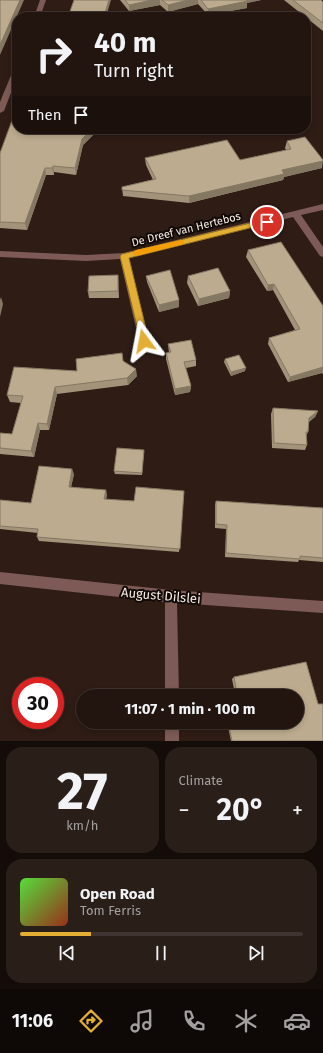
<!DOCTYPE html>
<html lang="en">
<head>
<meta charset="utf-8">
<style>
	:root { --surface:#221510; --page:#2a1e19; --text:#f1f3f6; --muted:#a29f9f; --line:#3f3430; --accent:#e2af34 }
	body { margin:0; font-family:"Fira Sans",sans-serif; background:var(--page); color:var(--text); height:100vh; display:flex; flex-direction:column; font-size:15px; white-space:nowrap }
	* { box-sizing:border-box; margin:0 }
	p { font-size:13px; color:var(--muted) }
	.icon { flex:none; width:22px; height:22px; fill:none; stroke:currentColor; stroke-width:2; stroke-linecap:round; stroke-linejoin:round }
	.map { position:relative; height:741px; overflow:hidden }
	.details { display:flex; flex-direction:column; gap:6px; padding:6px; background:#130c09; flex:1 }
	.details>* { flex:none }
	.guide { position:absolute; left:12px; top:12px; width:299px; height:122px; border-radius:16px; box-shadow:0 2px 6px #0003,0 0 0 1px var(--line); background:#221510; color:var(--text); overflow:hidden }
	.speed { position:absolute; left:12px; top:677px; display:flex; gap:8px; font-size:20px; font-weight:700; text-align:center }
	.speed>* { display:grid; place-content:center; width:52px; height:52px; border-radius:50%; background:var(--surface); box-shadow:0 2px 6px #0003,0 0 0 1px var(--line); line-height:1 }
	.speed .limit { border:6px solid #d22; background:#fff; color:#111 }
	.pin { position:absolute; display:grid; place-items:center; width:34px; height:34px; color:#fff; margin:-17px; border:2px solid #fff; border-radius:50%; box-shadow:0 1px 4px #0007 }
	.me { position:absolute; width:44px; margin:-22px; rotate:347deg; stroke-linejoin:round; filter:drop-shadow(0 0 3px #0008) }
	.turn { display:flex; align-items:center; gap:14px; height:84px; padding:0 16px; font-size:18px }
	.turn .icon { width:52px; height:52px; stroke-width:2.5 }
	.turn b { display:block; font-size:28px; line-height:34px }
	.then { display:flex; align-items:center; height:38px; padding:0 16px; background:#0003; gap:8px; font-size:15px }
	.big { font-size:30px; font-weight:700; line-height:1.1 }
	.details .tile { flex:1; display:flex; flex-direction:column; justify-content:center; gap:6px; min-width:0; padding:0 14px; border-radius:16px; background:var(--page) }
	.details .dial { align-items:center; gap:0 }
	.dial b { font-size:52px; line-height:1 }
	.song { display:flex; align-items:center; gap:12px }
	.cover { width:48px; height:48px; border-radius:6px; background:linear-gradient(135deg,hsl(110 70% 55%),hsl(10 70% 35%)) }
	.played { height:4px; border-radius:2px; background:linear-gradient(90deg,var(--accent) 25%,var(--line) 25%) }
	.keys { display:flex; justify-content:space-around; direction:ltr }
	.heat { display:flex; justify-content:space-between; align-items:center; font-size:22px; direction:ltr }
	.details .tiles { flex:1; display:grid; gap:6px; grid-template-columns:1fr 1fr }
	.tile:last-child { grid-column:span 2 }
	.trip { position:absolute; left:76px; top:689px; width:228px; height:40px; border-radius:20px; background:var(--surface); box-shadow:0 2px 6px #0003,0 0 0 1px var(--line); font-weight:700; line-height:40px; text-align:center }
	.menu { display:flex; height:64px; justify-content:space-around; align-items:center; background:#0e0806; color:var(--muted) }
	.menu .icon { width:28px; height:28px }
	.menu .selected { color:var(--accent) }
	.menu b { font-size:18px; color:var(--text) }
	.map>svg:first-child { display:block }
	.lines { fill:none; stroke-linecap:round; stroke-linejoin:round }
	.minor { fill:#7d5a56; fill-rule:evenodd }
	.wall { fill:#a2937a }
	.shaded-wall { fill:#847863 }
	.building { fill:#bcab8e; stroke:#847863 }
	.route { fill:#e2af34; stroke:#937222 }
	.slow { fill:#f59e0b }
	.labels { text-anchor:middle; stroke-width:4; stroke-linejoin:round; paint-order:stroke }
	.street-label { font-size:11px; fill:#f8ebe6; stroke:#100906 }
	.near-street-label { font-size:13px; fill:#f8ebe6; stroke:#100906 }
</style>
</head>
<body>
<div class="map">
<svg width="323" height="741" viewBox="0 0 323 741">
	<rect width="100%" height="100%" fill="#2e1c15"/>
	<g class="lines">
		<path class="minor" d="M40,0H46L40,17H34Z
			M17,66V77L4,111L0,113V102L14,68Z
			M323,204V210L301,215L323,247V257L320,256L293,217L129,258L149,341L147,344H141L139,341L120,259L86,261L0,257V251L86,255L124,253Z
			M0,572L171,590L323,601V613L177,603L179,696H165V602L0,584Z
			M165,722H179V741H165Z"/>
	</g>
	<path class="wall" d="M120,0H261L247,3V8L208,15L198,4L168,12L160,5L129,11Z
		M284,0H321L323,2V31Z
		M94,134L83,145L76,175L54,172V175H46L27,230L0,228V153Z
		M287,141L322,168L284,177L283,180L189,203L123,196L122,187L153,180L146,165L145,158L240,160L286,150L285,148Z
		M248,250L323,306V374L322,373L288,382L268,344L269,338L295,330L273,290L267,291L246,257Z
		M118,275L119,298H89L88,292Z
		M146,276L179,300V307L159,312L147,282Z
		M188,276L230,291L229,298L198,306L187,283Z
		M168,344L196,360V366L186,368L191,386L190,392L175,395L166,359V353H169Z
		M225,359L245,371L231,376L224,362Z
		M123,361L137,376L128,385L57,394L49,430H40L34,457L0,454V433L12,434L21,403L10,402L7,395L77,371Z
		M273,408L318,411L315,417L309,422L308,432L306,436L307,445L305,450L272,448L271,414Z
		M144,450L142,475L115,474L114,471Z
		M74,474L71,487L107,494L106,500L134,501L184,491L179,552L39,541L37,537L38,533L0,529V500L31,503Z
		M216,501L323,508V562L299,560L298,562L225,557L226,529L215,528V505Z
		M306,662L318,704H323V741H231L227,722H297V696H227L228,694L234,689L232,679L234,677Z"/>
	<path class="shaded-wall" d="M20,0H24L0,55V45Z
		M109,0H111L106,17H103Z
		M152,0H160V5L129,11V5Z
		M188,0H198V4L168,12V5Z
		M244,0H261L247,3V8L208,15V9Z
		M92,129H94V134L83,145L76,175L75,168L82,139Z
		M323,161L322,168L284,177L283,180L189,203V196L282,170Z
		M53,166L54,172V175L52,168Z
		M45,168L46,175L27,230L25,223Z
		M274,284L273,290L267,291L268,285Z
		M230,291L229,298L198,306L199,299Z
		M1,297L3,304L0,317V300Z
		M179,300V307L159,312V305Z
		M323,367V370L322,373L288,382L290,377Z
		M246,368L245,371L231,376V372Z
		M136,369L137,376L128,385L127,378Z
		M191,386L190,392L175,395V389Z
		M55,387L57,394L49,430L47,424Z
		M318,411L315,417L306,424L309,418Z
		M38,423L40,430L34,457L31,451Z
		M72,469L74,474L70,492L69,487Z
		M106,490L107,494L105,504L104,499Z"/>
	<path class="building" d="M0,0H20L0,45Z
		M74,0H109L105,13L103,17H68Z
		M125,0H152L129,5Z
		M162,0H188L168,5Z
		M201,0H246L248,1L208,9Z
		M293,0H321L323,2V23Z
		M17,107V129H92L82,139L75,168L53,166L52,168H45L25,223L0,222V153Z
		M305,137L323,160V161L282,170L284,174L189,196L122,190V187L156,179L145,158L227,140L240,160L291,149L287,141Z
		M281,242L323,306V367L290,377L269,338L300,329L274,284L268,285L248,250Z
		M218,268L230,291L199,299L188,276Z
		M170,270L179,300L159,305L146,276Z
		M118,275V291L88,292L89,276Z
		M191,340L196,360L184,362L191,386L175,389L166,353L171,352L168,344Z
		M122,353L123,361L136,369L127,378L55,387L47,424L38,423L31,451L0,448V433L12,434L23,396L7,395L14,367L77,371L76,359Z
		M239,355L246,368L231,372L225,359Z
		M273,408L318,411L309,418L308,432H306L307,445L274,443Z
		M117,448L144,450L142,473L114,471Z
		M39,466L72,469L69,487L106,490L104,499L134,501L136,487L184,491L180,549L37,537L38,529L0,526V500L31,503Z
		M216,501L323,508V558L300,556V559L226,553L227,525L216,524Z
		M306,662L318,704H323V741H232L228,722H297V696H228L229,692L236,688L234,677Z"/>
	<path class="route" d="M267,219L271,222L270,223L129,258L149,341L144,344L141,343L120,256L122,254Z"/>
	<path class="slow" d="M181,240H184V244L136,256L132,253L136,250Z"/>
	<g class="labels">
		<g class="street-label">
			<text transform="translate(186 229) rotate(-14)" y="4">De Dreef van Hertebos</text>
		</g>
		<g class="near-street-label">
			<text transform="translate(161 595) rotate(5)" y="5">August Dilslei</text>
		</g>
	</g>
</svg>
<div class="speed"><div class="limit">30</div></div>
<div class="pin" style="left:267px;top:222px;background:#d93025"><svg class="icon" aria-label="arrive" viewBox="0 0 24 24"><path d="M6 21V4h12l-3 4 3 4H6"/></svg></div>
<svg class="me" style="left:144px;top:341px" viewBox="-20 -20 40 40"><path d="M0-17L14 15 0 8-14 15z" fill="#e2af34" stroke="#fff" stroke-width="4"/></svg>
<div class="trip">11:07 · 1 min · 100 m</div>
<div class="guide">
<div class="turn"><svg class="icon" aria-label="right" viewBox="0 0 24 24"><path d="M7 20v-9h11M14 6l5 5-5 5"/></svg><div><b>40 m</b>Turn right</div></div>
<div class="then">Then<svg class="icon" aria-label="arrive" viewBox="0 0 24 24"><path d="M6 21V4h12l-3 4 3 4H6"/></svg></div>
</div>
</div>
<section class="details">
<div class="tiles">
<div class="tile dial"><b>27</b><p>km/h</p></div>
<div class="tile"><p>Climate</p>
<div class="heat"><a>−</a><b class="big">20°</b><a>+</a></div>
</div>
<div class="tile">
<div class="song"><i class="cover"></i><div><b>Open Road</b><p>Tom Ferris</p></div></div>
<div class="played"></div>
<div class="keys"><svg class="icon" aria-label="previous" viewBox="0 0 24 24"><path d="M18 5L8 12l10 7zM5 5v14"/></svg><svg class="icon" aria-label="pause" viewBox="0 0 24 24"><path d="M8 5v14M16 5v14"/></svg><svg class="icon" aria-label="next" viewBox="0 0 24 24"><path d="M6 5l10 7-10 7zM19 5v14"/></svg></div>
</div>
</div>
</section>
<nav class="menu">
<b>11:06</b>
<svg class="icon selected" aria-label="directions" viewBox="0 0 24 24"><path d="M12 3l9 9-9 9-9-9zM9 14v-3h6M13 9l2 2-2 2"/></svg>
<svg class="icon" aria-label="music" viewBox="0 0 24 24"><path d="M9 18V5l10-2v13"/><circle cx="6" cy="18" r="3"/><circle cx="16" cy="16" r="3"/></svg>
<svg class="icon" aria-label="phone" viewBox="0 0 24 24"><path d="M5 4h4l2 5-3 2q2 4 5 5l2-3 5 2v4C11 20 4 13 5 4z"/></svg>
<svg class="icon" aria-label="climate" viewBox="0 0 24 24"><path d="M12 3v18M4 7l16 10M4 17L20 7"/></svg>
<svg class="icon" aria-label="car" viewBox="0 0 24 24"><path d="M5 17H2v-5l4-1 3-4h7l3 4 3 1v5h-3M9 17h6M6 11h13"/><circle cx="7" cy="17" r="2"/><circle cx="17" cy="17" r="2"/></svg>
</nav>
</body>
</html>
